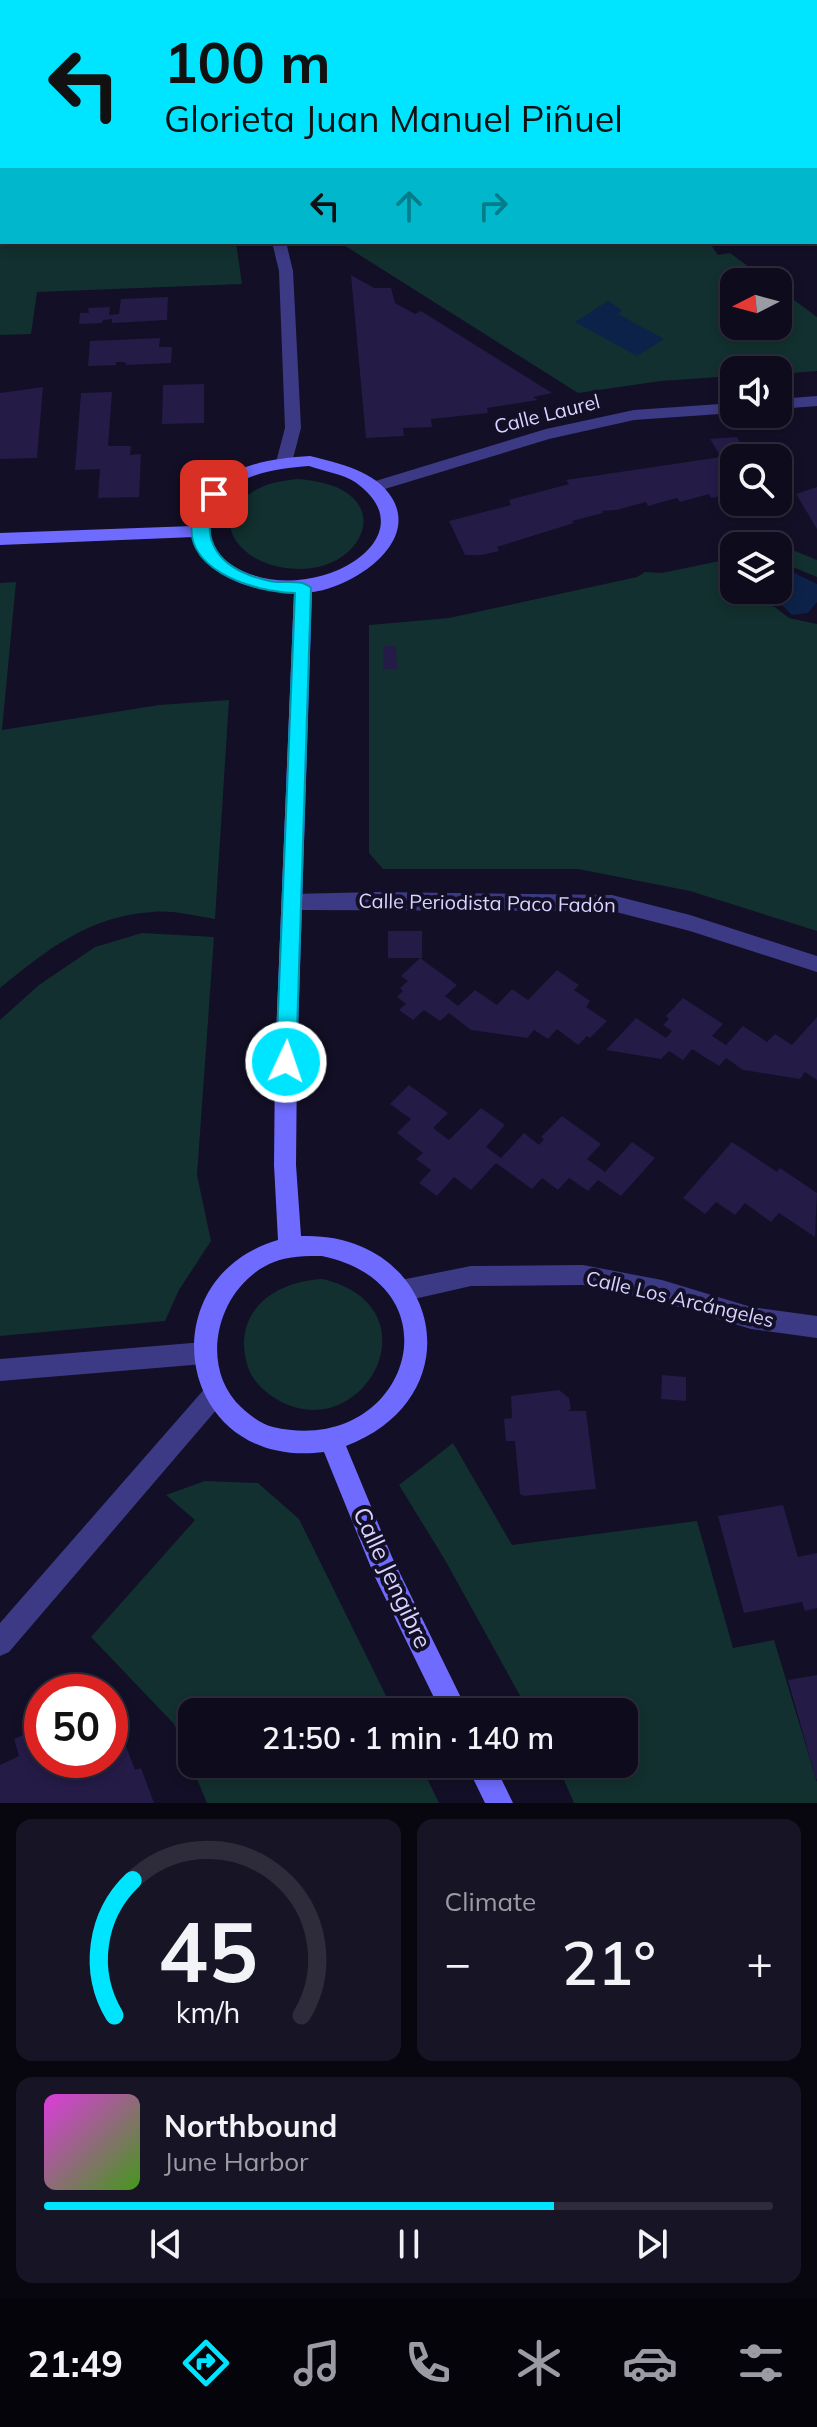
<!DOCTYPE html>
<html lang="en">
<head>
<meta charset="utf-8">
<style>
	:root { --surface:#0e0b1c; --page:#171425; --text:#f1f3f6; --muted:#9b9ba3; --line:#2e2b3b; --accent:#00e5ff }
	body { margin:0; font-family:Mulish,sans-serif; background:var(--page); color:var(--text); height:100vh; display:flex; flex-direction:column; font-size:30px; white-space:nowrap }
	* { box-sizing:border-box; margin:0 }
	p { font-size:26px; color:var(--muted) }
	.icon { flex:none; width:44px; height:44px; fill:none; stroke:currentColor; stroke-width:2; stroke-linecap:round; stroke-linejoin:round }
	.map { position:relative; height:1803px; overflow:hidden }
	.side { display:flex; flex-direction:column; gap:16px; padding:16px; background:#08060f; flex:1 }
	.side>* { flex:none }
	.banner { position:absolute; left:0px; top:0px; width:818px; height:244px; box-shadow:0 4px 12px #0003,0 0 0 2px var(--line); background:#00e5ff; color:#111; overflow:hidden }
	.needle { width:52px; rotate:264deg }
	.tools { position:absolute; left:720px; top:268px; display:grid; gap:16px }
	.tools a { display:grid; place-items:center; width:72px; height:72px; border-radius:16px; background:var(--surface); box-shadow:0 4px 12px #0003,0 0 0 2px var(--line); font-size:40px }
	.speed { position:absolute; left:24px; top:1674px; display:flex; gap:16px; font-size:40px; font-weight:700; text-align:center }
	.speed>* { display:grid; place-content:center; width:104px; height:104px; border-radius:50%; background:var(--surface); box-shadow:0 4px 12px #0003,0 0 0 2px var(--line); line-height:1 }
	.speed .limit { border:12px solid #d22; background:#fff; color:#111 }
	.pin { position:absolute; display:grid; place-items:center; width:68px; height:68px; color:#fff; margin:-34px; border-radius:16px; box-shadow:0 4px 12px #0006 }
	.me { position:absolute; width:88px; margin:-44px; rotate:3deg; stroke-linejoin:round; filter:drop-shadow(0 0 6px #0008) }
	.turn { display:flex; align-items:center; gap:28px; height:168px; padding:0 32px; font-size:36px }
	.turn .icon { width:104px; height:104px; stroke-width:2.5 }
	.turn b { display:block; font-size:56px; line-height:68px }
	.lanes { display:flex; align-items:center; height:76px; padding:0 32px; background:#0003; justify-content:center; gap:40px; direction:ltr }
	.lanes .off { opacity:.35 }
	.big { font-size:60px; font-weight:600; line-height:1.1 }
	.side .widget { flex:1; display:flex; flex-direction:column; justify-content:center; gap:12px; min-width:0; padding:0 28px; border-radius:16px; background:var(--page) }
	.side .dial { align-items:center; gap:0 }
	.dial svg { height:208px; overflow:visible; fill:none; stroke:var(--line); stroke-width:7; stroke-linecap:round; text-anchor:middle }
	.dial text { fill:var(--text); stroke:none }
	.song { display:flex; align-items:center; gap:24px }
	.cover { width:96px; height:96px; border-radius:12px; background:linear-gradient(135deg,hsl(300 70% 55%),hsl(100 70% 35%)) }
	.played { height:8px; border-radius:4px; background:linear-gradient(90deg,var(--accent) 70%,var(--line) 70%) }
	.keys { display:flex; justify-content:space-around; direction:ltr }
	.heat { display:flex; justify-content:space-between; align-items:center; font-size:44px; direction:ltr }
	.side .tiles { flex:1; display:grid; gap:16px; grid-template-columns:1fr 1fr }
	.widget:last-child { grid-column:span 2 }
	.trip { position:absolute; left:178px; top:1698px; width:460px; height:80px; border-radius:16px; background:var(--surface); box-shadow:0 4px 12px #0003,0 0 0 2px var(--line); font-weight:600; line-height:80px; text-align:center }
	.menu { display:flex; height:128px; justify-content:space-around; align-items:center; background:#06040b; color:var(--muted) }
	.menu .icon { width:56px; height:56px }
	.menu .selected { color:var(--accent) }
	.menu b { font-size:36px; color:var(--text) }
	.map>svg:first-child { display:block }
	.green { fill:#12302f }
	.water { fill:#0c2248 }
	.building { fill:#241b47 }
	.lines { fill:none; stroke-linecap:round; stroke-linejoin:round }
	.minor { fill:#3d3a85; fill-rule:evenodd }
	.tertiary { fill:#3d3a85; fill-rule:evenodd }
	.secondary { fill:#6f6bff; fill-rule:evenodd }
	.route { fill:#00e5ff; stroke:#0095a6; stroke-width:2 }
	.labels { text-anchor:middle; stroke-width:8; stroke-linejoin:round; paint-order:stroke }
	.street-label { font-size:20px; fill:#d9d4ff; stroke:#130f26 }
	.near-street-label { font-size:24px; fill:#d9d4ff; stroke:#130f26 }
</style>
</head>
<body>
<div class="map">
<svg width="817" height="1803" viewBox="0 0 817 1803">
	<rect width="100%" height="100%" fill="#130f26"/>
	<path class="green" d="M0,29L2,242H236L242,284L37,292L31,334L0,335Z
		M339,242H709L718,255L730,253L770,282H734V326H778V288L817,317V371L778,374V370H734V376L661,381L578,393Z
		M297,479C409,486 363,584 280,567C241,560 207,522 251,493C265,483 281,481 297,479Z
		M778,551H795L817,560V577L778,561Z
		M734,558V590H740V594L753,602L775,607L789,618L817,624V931L690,891L578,869H383L369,853V625L449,618L637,577L645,572L662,573Z
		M16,582L2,730L159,705L229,700L215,919C195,916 173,910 153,912C89,916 48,949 0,988V583Z
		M142,933L214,937L197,1175L211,1241L179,1290L165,1321L0,1336V1020L39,985L95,947Z
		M323,1279C440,1308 362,1448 278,1400C266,1393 255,1384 249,1370C229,1315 272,1281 323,1279Z
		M453,1443L512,1545L697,1521L733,1648L774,1640L817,1782V1803H574L557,1764H624V1712H529L445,1560L399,1485Z
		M205,1481L258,1483L299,1519L394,1712H192V1764H420L439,1803H207L174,1724L91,1637L195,1520L166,1495Z"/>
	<path class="water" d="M608,301L622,310L618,314L664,339L637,356L575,322Z
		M778,565L817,584V602L808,613L792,615L781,604L762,601L745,591L778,590Z"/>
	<path class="building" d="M351,275L374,288H391L395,303L415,314L421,311L552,393L533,397L538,400L487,408L488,413L431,419L432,427L403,428L404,436L366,438Z
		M168,297L167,320L112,323V319L103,320L102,323L79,324L80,313H89L88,308L110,307L109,315L119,314L121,299Z
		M160,338L159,347H172L171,363L126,365L125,362H116V365L88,366L90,341Z
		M204,384V423L162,424L163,385Z
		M43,387L37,458L0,459V393Z
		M112,392L108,446H131L130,455L141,454L139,497L98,498L100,469L75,470L81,393Z
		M737,437L749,458H734V491L727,493L728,495L711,498L709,494L680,502L677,498L648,506L646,502L616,510L602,511L603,513L572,521L574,523L497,547L499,551L481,555H465L449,521L511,505L509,500L569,484L566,480L721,457L710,439Z
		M817,487V529L796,494Z
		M383,646H396L397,669H383Z
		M388,931H422V958H388Z
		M420,958L457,985L445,996L458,1006L475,990L497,1005L512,989L528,1000L557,970L579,985L574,990L590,1001L586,1007L607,1021L590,1038L587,1036L578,1045L557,1029L548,1039L534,1030L527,1038L471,1030L449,1013L440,1021L424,1010L413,1020L399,1010L406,1004L397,997L403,991L400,988L408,981L401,976Z
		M683,998L723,1024L712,1036L726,1045L743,1026L767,1042L775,1034L792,1045L817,1017V1080L805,1072L800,1079L743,1070L726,1058L719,1066L692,1049L683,1060L669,1051L661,1059L606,1050L636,1018L666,1038L672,1031L663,1025L669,1019L666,1016Z
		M409,1085L448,1113L433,1128L449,1140L481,1108L505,1125L486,1147L501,1158L524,1133L539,1145L544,1139L541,1137L562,1116L601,1144L587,1159L605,1172L632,1142L655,1158L621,1196L598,1180L588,1191L569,1178L558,1190L542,1178L532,1189L496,1163L471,1190L454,1177L437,1196L419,1183L431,1170L416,1159L423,1153L397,1133L411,1119L390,1104Z
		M732,1142L777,1172L780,1168L817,1193L815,1237L779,1213L771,1222L745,1203L735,1215L716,1202L705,1214L683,1198Z
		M662,1375L686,1377V1401L661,1399Z
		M559,1390L569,1398L571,1409L568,1411H586L596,1489L524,1496L520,1494L515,1441H506L504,1419L512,1418L511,1396Z
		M783,1505L798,1557L817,1553V1608L805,1611L802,1602L744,1613L718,1516Z
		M817,1675V1779H816L788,1680Z
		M42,1726V1760H110V1745L123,1738L135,1770L141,1768L154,1803H0V1765L19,1756L14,1739Z"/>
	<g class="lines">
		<path class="minor" d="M0,0H13L14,2L2,4Z
			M227,0H269L268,2Z
			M272,242H286L293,271L301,428L292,462L284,467L276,462L285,428L279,271Z
			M378,892L612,895L690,915L817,956V972L690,931L612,911L292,910L285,908L282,902L285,896L292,894Z
			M583,1265L662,1280L751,1307L817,1316V1338L751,1329L662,1302L583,1285L471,1286L401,1302L393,1298L389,1291L393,1284L401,1280L471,1266Z
			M204,1342L212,1345L216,1353L212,1361L204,1364L0,1381V1359Z
			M215,1383L223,1386L227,1394L223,1402L9,1652L0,1656V1623L207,1386Z"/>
		<path class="tertiary" d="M817,396V406L778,409V399Z
			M734,403V413L634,420L549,439L375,492L367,487L369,483L546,429L634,410Z"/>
		<path class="secondary" d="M310,456C338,463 376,471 392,498C420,544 351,588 312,592L297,1062L296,1165L301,1236C438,1231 479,1395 346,1446L392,1557L468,1712H441L374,1575L324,1452C176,1471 146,1278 278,1240L274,1165L275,1062L294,592C255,593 206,578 194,537L0,545V533L193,526C204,469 260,459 310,456ZM309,466C323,471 343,474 355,482C438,540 301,615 229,563C215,553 207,538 211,521C219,476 271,469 309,466ZM322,1256C463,1286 407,1458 273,1427C261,1424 251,1416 242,1408C196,1366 218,1284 274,1262C289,1256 306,1256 322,1256Z
			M466,1764H494L513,1803H485Z"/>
	</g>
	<path class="route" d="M214,489L221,494C193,540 221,571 270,581C283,584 302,578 311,588L296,1062L293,1068H279L276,1062L295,593C254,592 174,569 195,511C198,504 204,497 208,490Z"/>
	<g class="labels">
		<g class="street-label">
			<text transform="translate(547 414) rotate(-14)" y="7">Calle Laurel</text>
			<text transform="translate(487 903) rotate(1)" y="7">Calle Periodista Paco Fadón</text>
			<text transform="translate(680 1299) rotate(13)" y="7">Calle Los Arcángeles</text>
		</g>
		<g class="near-street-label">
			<text transform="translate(392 1578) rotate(65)" y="8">Calle Jengibre</text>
		</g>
	</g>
</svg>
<div class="tools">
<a><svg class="needle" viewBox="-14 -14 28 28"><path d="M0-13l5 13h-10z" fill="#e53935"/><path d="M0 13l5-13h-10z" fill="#9b9ba3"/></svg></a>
<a><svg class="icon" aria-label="sound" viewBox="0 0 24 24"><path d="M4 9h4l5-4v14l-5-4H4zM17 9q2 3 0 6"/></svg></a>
<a><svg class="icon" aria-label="search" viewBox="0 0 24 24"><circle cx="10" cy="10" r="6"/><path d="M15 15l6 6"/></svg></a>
<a><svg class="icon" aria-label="layers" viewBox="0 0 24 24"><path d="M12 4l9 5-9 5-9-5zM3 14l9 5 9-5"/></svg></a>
</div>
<div class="speed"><div class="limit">50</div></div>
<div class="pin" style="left:214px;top:494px;background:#d93025"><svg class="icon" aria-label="arrive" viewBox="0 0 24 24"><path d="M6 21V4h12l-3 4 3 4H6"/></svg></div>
<svg class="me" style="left:286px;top:1062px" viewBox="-20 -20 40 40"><circle r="17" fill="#00e5ff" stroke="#fff" stroke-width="3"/><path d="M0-11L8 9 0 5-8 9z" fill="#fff"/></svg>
<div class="trip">21:50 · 1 min · 140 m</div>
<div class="banner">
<div class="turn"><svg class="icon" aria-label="left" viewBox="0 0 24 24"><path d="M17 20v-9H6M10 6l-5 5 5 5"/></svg><div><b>100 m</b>Glorieta Juan Manuel Piñuel</div></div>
<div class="lanes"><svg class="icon" aria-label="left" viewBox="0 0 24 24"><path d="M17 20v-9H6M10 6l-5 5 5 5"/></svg><svg class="icon off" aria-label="ahead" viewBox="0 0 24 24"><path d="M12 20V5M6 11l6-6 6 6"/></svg><svg class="icon off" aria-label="right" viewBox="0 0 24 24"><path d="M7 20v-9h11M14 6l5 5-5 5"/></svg></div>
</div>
</div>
<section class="side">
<div class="tiles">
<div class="widget dial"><svg viewBox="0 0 100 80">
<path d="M14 69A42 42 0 1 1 86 69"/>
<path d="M14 69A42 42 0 0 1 21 17" stroke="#00e5ff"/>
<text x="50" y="56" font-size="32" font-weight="700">45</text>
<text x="50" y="72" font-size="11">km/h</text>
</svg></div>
<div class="widget"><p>Climate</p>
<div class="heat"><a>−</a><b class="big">21°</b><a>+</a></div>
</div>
<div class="widget">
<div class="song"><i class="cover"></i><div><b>Northbound</b><p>June Harbor</p></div></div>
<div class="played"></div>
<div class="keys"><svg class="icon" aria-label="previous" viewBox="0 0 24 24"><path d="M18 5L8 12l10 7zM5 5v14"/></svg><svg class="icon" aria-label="pause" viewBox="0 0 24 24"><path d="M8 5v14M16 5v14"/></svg><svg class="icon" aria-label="next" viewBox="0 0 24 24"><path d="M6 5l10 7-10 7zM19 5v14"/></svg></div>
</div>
</div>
</section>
<nav class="menu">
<b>21:49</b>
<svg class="icon selected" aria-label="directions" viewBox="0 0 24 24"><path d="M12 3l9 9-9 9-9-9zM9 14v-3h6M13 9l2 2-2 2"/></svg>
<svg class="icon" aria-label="music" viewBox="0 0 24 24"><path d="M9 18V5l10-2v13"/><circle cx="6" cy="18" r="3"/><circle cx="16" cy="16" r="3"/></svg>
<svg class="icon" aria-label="phone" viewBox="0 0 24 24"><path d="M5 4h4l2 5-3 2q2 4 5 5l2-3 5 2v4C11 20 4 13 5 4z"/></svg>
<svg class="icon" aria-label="climate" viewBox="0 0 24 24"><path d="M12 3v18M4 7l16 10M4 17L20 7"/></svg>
<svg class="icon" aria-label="car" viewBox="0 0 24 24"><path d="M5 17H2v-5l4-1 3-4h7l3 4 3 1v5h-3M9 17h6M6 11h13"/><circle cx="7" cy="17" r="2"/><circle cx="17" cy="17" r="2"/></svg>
<svg class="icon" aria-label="filters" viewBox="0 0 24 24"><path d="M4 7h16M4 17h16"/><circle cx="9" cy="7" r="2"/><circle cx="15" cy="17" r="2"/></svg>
</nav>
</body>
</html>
